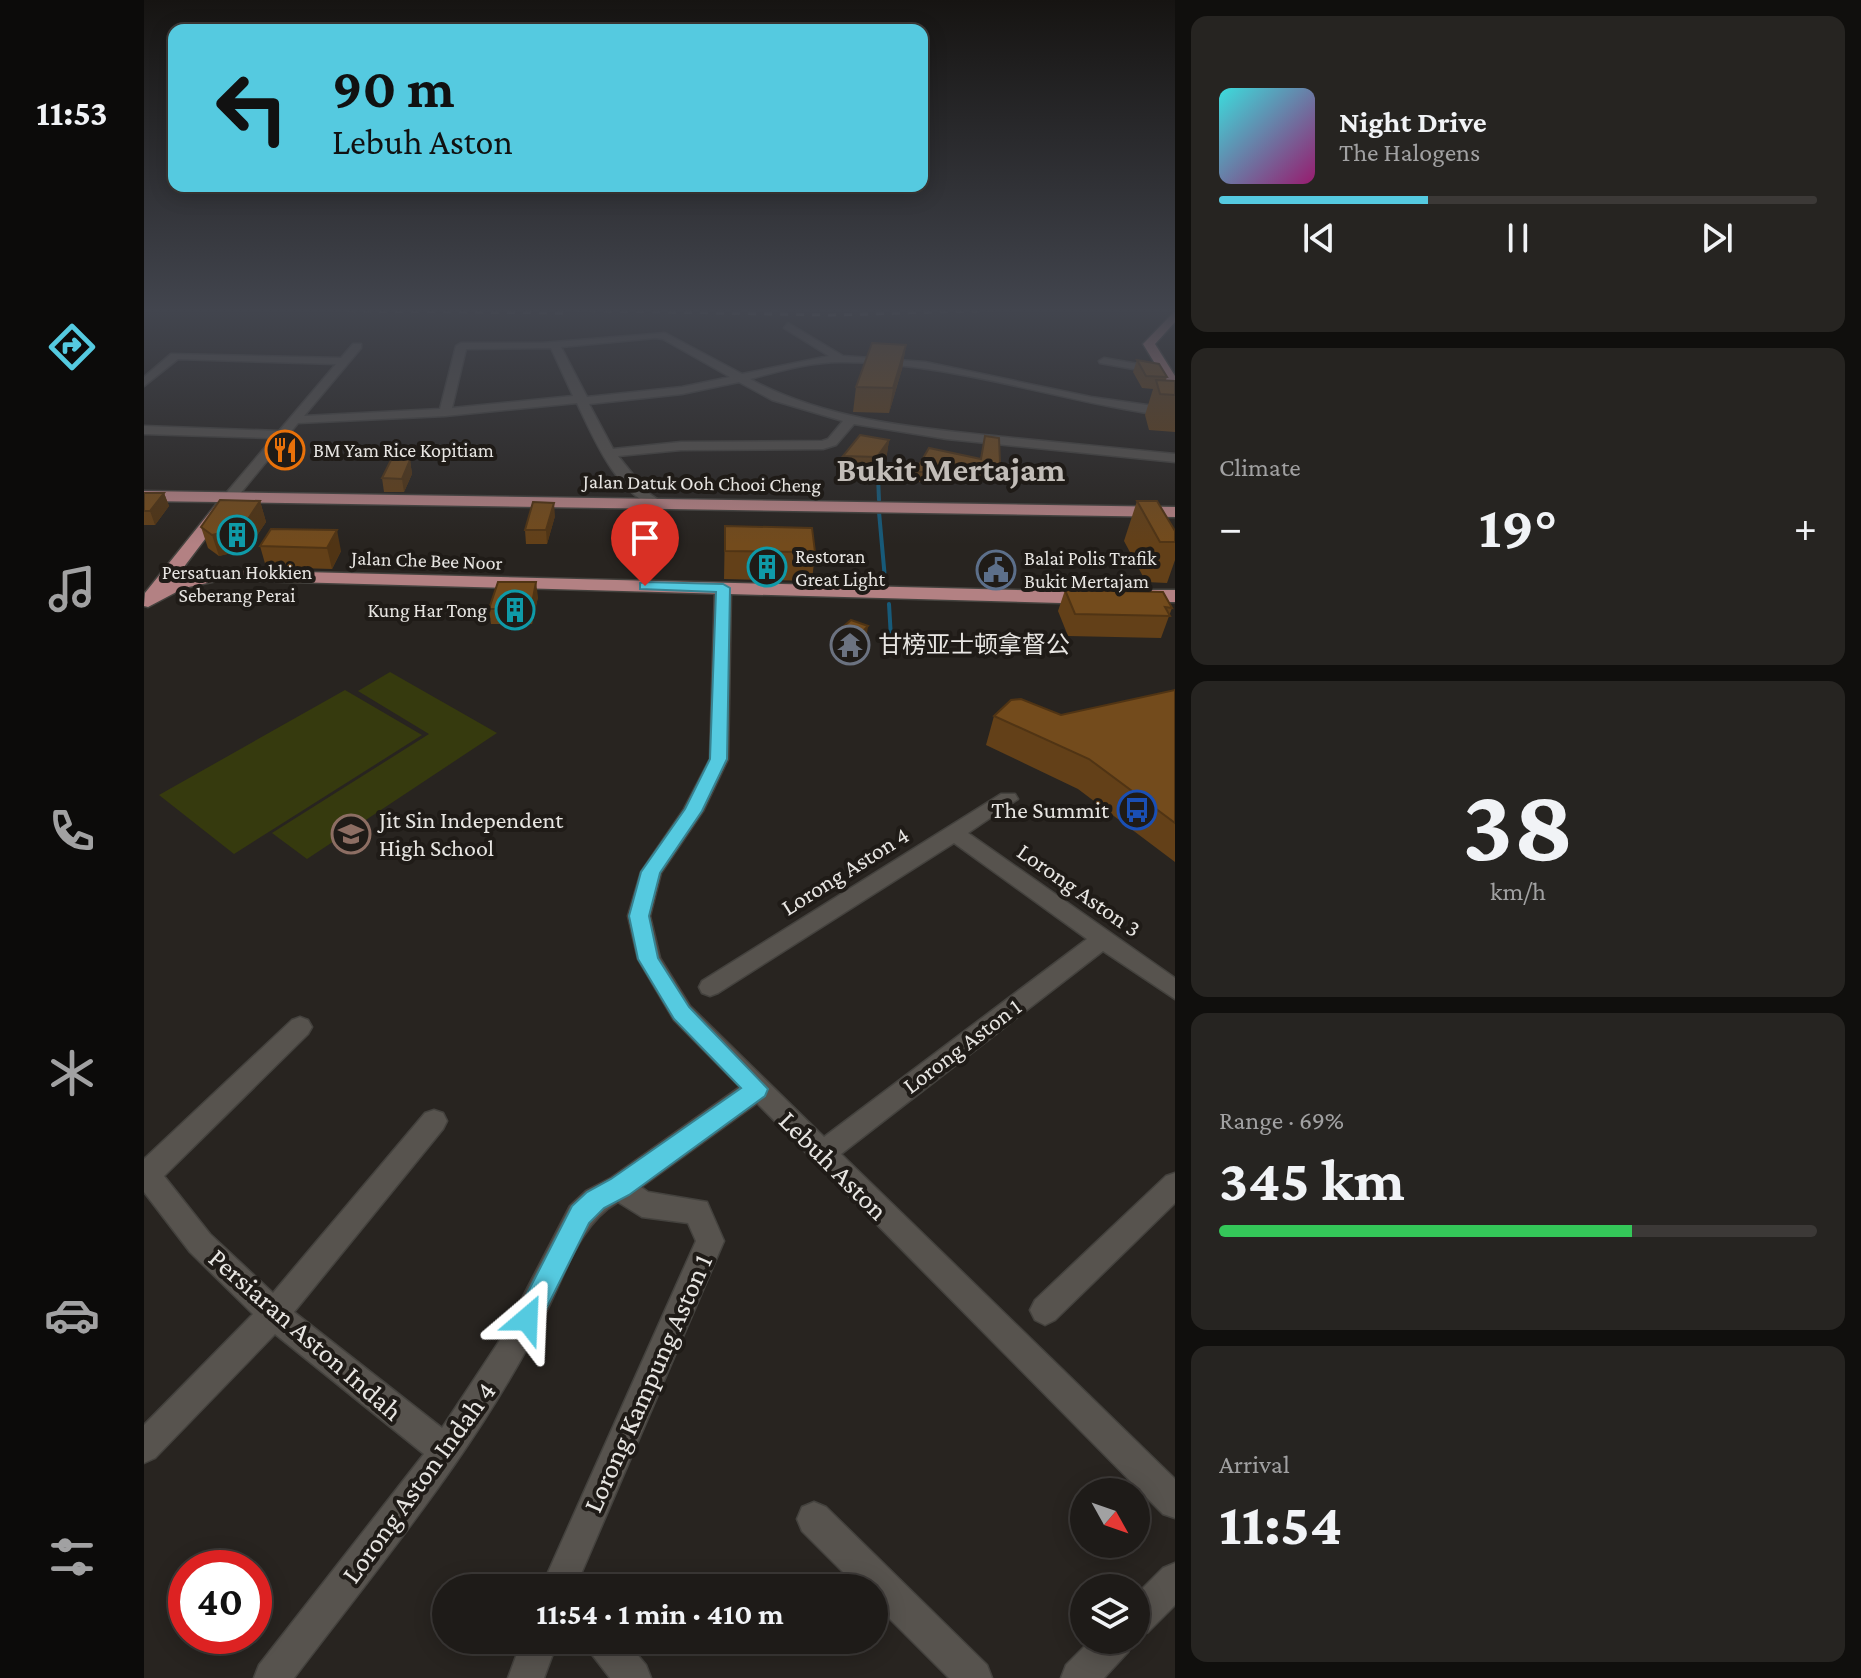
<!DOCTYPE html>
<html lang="en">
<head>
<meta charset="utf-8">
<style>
	:root { --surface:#1e1b18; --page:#262421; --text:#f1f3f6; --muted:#a1a1a2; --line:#3c3937; --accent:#55cae0 }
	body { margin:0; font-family:"Crimson Pro","Noto Sans SC",serif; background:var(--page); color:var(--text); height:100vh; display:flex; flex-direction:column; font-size:30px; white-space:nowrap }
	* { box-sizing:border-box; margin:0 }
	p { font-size:26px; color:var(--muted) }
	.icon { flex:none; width:44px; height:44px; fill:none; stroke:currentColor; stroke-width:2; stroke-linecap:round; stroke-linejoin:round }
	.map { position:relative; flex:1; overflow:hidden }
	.details { display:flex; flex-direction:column; gap:16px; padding:16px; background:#100f0d; width:686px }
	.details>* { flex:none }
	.top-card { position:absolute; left:24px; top:24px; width:760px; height:168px; border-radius:16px; box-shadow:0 4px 20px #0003,0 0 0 2px var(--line); background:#55cae0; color:#111; overflow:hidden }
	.needle { width:52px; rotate:130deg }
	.controls { position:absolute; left:926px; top:1478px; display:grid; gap:16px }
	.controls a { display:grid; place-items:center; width:80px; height:80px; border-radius:50%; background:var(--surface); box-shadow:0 4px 20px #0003,0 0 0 2px var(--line); font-size:40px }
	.speed { position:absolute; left:24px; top:1550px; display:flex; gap:16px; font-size:40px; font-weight:700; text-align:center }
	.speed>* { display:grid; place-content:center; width:104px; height:104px; border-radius:50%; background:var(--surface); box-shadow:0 4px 20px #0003,0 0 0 2px var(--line); line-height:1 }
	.speed .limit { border:12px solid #d22; background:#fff; color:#111 }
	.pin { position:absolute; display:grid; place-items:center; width:68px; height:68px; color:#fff; margin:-82px -34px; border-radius:50% 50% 50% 0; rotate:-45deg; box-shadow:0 0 8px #0007 }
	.pin .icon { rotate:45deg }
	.me { position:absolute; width:88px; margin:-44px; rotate:26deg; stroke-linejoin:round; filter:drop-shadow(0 0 6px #0008) }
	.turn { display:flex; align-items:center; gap:28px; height:168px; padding:0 32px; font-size:36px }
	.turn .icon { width:104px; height:104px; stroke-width:2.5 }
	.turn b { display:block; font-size:56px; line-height:68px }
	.big { font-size:60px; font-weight:700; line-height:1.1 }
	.details .tile { flex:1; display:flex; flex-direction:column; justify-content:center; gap:12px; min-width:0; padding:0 28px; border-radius:16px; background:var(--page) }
	.details .dial { align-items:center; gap:0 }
	.dial b { font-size:104px; line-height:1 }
	.song { display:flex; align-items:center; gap:24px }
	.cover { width:96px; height:96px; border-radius:12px; background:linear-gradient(135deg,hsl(180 70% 55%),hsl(320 70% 35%)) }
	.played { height:8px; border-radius:4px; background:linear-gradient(90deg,var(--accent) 35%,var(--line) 35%) }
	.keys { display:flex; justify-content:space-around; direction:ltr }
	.heat { display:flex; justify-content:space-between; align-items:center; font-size:44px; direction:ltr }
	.charge { height:12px; border-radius:6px; background:linear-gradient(90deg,#34c759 69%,var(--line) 0) }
	.trip { position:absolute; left:288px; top:1574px; width:456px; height:80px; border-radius:40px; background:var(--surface); box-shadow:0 4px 20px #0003,0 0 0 2px var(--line); font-weight:700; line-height:80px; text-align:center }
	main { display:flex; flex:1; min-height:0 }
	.tabs { display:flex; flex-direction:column; width:144px; justify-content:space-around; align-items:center; background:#0c0b0a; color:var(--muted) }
	.tabs .icon { width:56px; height:56px }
	.tabs .selected { color:var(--accent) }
	.tabs b { font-size:36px; color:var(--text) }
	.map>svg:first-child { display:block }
	.green { fill:#363a0e }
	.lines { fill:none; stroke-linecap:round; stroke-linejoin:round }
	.stream { stroke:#175a79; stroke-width:4 }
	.minor-casing { stroke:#44423e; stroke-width:3 }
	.major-casing { stroke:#44423e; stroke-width:3 }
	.minor { fill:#57534e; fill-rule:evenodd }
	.major { fill:#b38183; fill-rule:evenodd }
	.rail { stroke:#a6a3a0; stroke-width:3; stroke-dasharray:8 8; stroke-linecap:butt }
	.wall { fill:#634018 }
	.shaded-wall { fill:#503414 }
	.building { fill:#734b1c; stroke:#503414; stroke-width:2 }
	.route { fill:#55cae0; stroke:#378392; stroke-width:2 }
	.labels { text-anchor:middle; stroke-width:8; stroke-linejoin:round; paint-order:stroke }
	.far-poi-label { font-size:20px; fill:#e7e5e2; stroke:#1f1b17; text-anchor:start }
	.far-street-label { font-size:20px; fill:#e7e5e2; stroke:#1f1b17 }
	.poi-label { font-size:24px; fill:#e7e5e2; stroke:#1f1b17; text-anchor:start }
	.street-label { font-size:24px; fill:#e7e5e2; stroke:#1f1b17 }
	.near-street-label { font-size:28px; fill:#e7e5e2; stroke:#1f1b17 }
	.far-town-label { font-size:34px; font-weight:bold; fill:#c2bdb8; stroke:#1f1b17 }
</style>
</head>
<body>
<main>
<nav class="tabs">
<b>11:53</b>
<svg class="icon selected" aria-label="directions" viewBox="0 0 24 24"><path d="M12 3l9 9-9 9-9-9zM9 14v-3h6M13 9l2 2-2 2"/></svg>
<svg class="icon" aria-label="music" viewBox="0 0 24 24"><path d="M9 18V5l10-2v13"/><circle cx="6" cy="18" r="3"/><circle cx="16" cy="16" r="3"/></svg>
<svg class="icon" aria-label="phone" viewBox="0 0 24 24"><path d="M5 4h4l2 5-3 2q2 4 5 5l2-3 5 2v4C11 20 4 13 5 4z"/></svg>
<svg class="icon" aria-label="climate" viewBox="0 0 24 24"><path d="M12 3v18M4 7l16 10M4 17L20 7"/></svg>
<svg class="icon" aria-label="car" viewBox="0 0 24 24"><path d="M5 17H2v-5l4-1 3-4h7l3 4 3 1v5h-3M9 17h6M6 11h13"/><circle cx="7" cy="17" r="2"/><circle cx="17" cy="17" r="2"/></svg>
<svg class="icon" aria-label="filters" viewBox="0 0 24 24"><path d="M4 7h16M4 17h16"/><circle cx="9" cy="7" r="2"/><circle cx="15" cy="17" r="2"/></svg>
</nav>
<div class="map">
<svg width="1031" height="1678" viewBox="0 0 1031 1678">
	<rect width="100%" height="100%" fill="#282420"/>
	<path class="green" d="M246,672L353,733L163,859L128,833L285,734L214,691Z
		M201,690L278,735L90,854L15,795Z"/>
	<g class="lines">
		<path class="stream" d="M734,476L735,500
			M735,512L741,579
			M745,604L747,638"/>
		<defs>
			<path id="minor" d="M644,323L699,356L781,362L947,397L1031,409V417C919,403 810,362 697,362C666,362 636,371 606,379C683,421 775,428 860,437C917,443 974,448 1031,454V462L803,439L710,424L692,445L679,449L537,450L474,456L504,493L521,504L514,508C473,495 450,439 433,403L301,416L154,423L90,501L85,502L78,498L129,438L0,434V426L135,431L192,364L34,359L0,386V377L27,354L197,358L209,344H217V348L160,416L296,409L312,346L317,343H398L521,333L598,374L685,356L640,328ZM511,338L519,339L586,377L538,387L443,397L417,347ZM407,348L429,396L308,408L322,349ZM595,382L628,400L699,421L684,439L678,441L537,442L469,449L445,404L538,394Z
				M960,358L1017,368L1023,371L1017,374L956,363L955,361Z
				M579,583L587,588L584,759L559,811L517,873L506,916L516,958L546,1006L680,1137L943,939L810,843L574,993L566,996L558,993L555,987L558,981L857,794H871L874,799L824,833L1031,978V999L959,951L697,1154L1031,1479V1518L1019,1514L613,1103L497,1187L504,1192L563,1202L580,1241L431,1588H397L552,1241L544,1223L498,1217L474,1202C437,1223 423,1269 405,1306C339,1442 241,1558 150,1678H110L115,1665L280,1454L131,1334L11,1458L0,1463V1425L109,1314L46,1252L0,1192V1159L148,1020L156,1017L164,1020L168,1027L164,1034L20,1176L66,1234L129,1293L281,1113L290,1110L299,1113L303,1121L299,1129L150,1312L298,1428L358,1337L426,1206L442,1191L467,1178L596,1087L530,1020L494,959L484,916L497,872L540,809L566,759L571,588Z
				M1031,1173V1203L911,1320L901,1325L891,1320L886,1310L891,1300L1022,1176Z
				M670,1502L682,1507L843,1665L848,1678H805L730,1603V1588H715L658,1531L653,1519L658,1507Z
				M1031,1563V1605L1004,1632L992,1637V1595L1019,1568Z
				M378,1640H414L400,1678H364Z
				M440,1640H481L502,1665L507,1678H466L446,1652Z
				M947,1640H990L984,1652L960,1678H917L922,1665Z"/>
			<path id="major" d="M1031,311V322L1011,344L1031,376V389L1026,388L999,344Z
				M0,491L1031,507V517L82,502L86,506L30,580L77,570L952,592L961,598L952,604L77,580L40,588L4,607L0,606L1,593L74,502L0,501Z
				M1031,590V602H989L980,596L989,590Z"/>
		</defs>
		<use href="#minor" class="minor-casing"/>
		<use href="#major" class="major-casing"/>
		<use href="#minor" class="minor"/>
		<use href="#major" class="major"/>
		<path class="rail" d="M155,310L421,313
			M412,310L687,315L860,310"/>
	</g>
	<path class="wall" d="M762,345L758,369L745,413L709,412L712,387Z
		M993,360L1023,377L1022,380L1031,381V432L1005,430L1001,415L1009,389L998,388L989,372Z
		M745,440L742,460L730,476H697L699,456Z
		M266,460L268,474L260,492H240L238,478Z
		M856,463L862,464L860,474L856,481L769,482L771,472Z
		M0,493H20L25,506L11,525H0Z
		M116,501L122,522L104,549L75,556L64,548L57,527Z
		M993,501L1031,531V560L1023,583L1002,582L980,541Z
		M411,516L403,544H382L381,530Z
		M581,526L671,552L668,581L580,579Z
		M127,529L197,551L188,569L122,567L116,546Z
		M921,590L1028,608L1017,638L924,636L914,611Z
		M394,597L388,624H347L345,609Z
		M691,634L722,641L707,656L689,649Z
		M1031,690V862L934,789L842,745L850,716L917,715Z"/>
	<path class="shaded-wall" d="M762,345L758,369L745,413L749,388Z
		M745,440L742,460L730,476L733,457Z
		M266,460L268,474L260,492L258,479Z
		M20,493L25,506L11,525L6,511Z
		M116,501L122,522L104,549L75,556L68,535Z
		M410,503L411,516L403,544L402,530Z
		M193,530L197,551L188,569L183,548Z
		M392,582L394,597L388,624L387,609Z
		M724,626L722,641L707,656L709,641Z"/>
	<path class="building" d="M728,343L762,345L749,388L712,387Z
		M993,360L1015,364L1023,377L1002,376Z
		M1012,380L1031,381V395L1016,394Z
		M716,435L745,440L733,457L699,456Z
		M841,436L855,438L856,463L862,464L858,471L771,472L785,448L837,459Z
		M247,460H266L258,479L238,478Z
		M0,493H20L6,511H0Z
		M76,500L116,501L98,528L68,535L57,527Z
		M993,501H1013L1031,531V542H1016Z
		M389,502L410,503L402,530H381Z
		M581,526L668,528L671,552L581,551Z
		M127,529L193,530L183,548L116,546Z
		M354,582H392L387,609H345Z
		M921,590L1019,592L1028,608L1021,607L1026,616L931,614Z
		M707,620L724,626L709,641L691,634Z
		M1031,690V823L945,759L850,716L867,700L877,699L917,715Z"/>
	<linearGradient id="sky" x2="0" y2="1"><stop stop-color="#161412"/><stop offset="0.57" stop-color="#42454e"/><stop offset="1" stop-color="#42454e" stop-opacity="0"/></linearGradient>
	<rect width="1031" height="545" fill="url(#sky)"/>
	<path class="route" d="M501,582L579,584L586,588L583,759L558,811L516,873L505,916L514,958L545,1007L624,1089L621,1096L485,1195L460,1208L445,1223L392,1329L383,1332L374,1329L370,1319L428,1206L443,1192L467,1179L597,1088L530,1019L494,959L485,916L497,872L541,809L566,759L572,592L496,589V583Z"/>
	<defs>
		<symbol id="restaurant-ring" viewBox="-11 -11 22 22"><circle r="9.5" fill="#1f1b17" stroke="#e8710a" stroke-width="1.5"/><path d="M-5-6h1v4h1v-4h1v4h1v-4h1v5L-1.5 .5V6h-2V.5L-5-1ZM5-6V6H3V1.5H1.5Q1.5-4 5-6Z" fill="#e8710a"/></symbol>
		<symbol id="building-ring" viewBox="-11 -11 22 22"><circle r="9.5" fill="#1f1b17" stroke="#0f9aa8" stroke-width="1.5"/><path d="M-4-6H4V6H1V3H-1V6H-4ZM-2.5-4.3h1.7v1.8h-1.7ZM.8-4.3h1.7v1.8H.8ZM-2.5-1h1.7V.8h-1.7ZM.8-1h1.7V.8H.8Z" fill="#0f9aa8"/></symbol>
		<symbol id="civic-ring" viewBox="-11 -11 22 22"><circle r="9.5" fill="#1f1b17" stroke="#5c6f8a" stroke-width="1.5"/><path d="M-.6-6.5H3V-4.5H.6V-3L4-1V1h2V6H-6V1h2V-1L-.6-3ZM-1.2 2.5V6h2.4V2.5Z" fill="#5c6f8a"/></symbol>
		<symbol id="temple-ring" viewBox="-11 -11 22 22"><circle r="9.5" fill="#1f1b17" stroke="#6b7280" stroke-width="1.5"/><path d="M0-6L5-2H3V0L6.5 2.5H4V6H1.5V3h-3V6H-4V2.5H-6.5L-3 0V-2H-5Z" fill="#6b7280"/></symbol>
		<symbol id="bus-ring" viewBox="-11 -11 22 22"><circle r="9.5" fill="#1f1b17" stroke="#1a4fb4" stroke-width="1.5"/><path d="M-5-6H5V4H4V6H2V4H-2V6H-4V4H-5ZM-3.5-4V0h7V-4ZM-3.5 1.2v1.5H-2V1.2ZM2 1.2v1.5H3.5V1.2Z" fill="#1a4fb4"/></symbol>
		<symbol id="school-ring" viewBox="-11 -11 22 22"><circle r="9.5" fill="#1f1b17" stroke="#8d6e63" stroke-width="1.5"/><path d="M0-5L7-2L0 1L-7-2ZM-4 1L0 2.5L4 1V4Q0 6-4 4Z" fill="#8d6e63"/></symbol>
	</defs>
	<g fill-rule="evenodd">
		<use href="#restaurant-ring" x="119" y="428" width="44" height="44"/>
		<use href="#building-ring" x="71" y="513" width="44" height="44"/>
		<use href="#building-ring" x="601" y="545" width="44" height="44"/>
		<use href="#civic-ring" x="830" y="548" width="44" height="44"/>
		<use href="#building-ring" x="349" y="588" width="44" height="44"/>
		<use href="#temple-ring" x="684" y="623" width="44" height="44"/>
		<use href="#bus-ring" x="971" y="788" width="44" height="44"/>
		<use href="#school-ring" x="185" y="812" width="44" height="44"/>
	</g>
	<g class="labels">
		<g class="far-poi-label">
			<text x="169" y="457">BM Yam Rice Kopitiam</text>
			<text x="651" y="563">Restoran<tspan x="651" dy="23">Great Light</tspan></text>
			<text x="880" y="565">Balai Polis Trafik<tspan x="880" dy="23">Bukit Mertajam</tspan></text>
			<text x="93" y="579" text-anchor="middle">Persatuan Hokkien<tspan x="93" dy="23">Seberang Perai</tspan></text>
			<text x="343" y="617" text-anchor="end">Kung Har Tong</text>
		</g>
		<g class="far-street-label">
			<text transform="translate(558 483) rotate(1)" y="7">Jalan Datuk Ooh Chooi Cheng</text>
			<text transform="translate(283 560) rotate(2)" y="7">Jalan Che Bee Noor</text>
		</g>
		<g class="poi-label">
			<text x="734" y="653">甘榜亚士顿拿督公</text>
			<text x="965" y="818" text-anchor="end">The Summit</text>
			<text x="235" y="828">Jit Sin Independent<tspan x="235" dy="28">High School</tspan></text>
		</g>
		<g class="street-label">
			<text transform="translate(701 871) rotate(-32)" y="8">Lorong Aston 4</text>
			<text transform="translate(935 890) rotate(35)" y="8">Lorong Aston 3</text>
			<text transform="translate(818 1046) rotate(-37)" y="8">Lorong Aston 1</text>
		</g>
		<g class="near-street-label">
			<text transform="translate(690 1165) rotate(45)" y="10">Lebuh Aston</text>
			<text transform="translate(162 1334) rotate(41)" y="10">Persiaran Aston Indah</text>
			<text transform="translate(503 1383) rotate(-66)" y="10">Lorong Kampung Aston 1</text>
			<text transform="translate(274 1482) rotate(-54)" y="10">Lorong Aston Indah 4</text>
		</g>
		<g class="far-town-label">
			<text x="807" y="481">Bukit Mertajam</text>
		</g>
	</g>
</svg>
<div class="controls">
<a><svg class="needle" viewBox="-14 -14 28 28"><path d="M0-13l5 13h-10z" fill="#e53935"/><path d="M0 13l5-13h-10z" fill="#a1a1a2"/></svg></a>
<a><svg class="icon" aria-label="layers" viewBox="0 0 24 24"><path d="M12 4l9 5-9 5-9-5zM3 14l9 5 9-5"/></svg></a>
</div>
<div class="speed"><div class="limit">40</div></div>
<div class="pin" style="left:501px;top:586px;background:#d93025"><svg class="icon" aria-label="arrive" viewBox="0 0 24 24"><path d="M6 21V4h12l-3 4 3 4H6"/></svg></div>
<svg class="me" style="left:383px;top:1319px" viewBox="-20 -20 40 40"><path d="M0-17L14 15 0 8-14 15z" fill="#55cae0" stroke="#fff" stroke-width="4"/></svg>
<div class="trip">11:54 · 1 min · 410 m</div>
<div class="top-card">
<div class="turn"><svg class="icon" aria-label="left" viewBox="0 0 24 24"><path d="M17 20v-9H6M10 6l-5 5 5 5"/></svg><div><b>90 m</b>Lebuh Aston</div></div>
</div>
</div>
<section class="details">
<div class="tile">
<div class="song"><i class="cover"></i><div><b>Night Drive</b><p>The Halogens</p></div></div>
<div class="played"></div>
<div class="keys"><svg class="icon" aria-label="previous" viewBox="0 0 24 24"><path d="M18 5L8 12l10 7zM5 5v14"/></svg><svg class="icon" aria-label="pause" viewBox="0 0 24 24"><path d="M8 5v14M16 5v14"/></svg><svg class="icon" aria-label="next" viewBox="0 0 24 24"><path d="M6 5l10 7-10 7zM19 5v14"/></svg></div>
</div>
<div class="tile"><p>Climate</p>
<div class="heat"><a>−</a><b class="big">19°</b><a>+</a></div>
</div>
<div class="tile dial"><b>38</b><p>km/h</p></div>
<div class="tile"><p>Range · 69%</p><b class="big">345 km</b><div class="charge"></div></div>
<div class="tile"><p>Arrival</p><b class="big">11:54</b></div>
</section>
</main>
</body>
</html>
